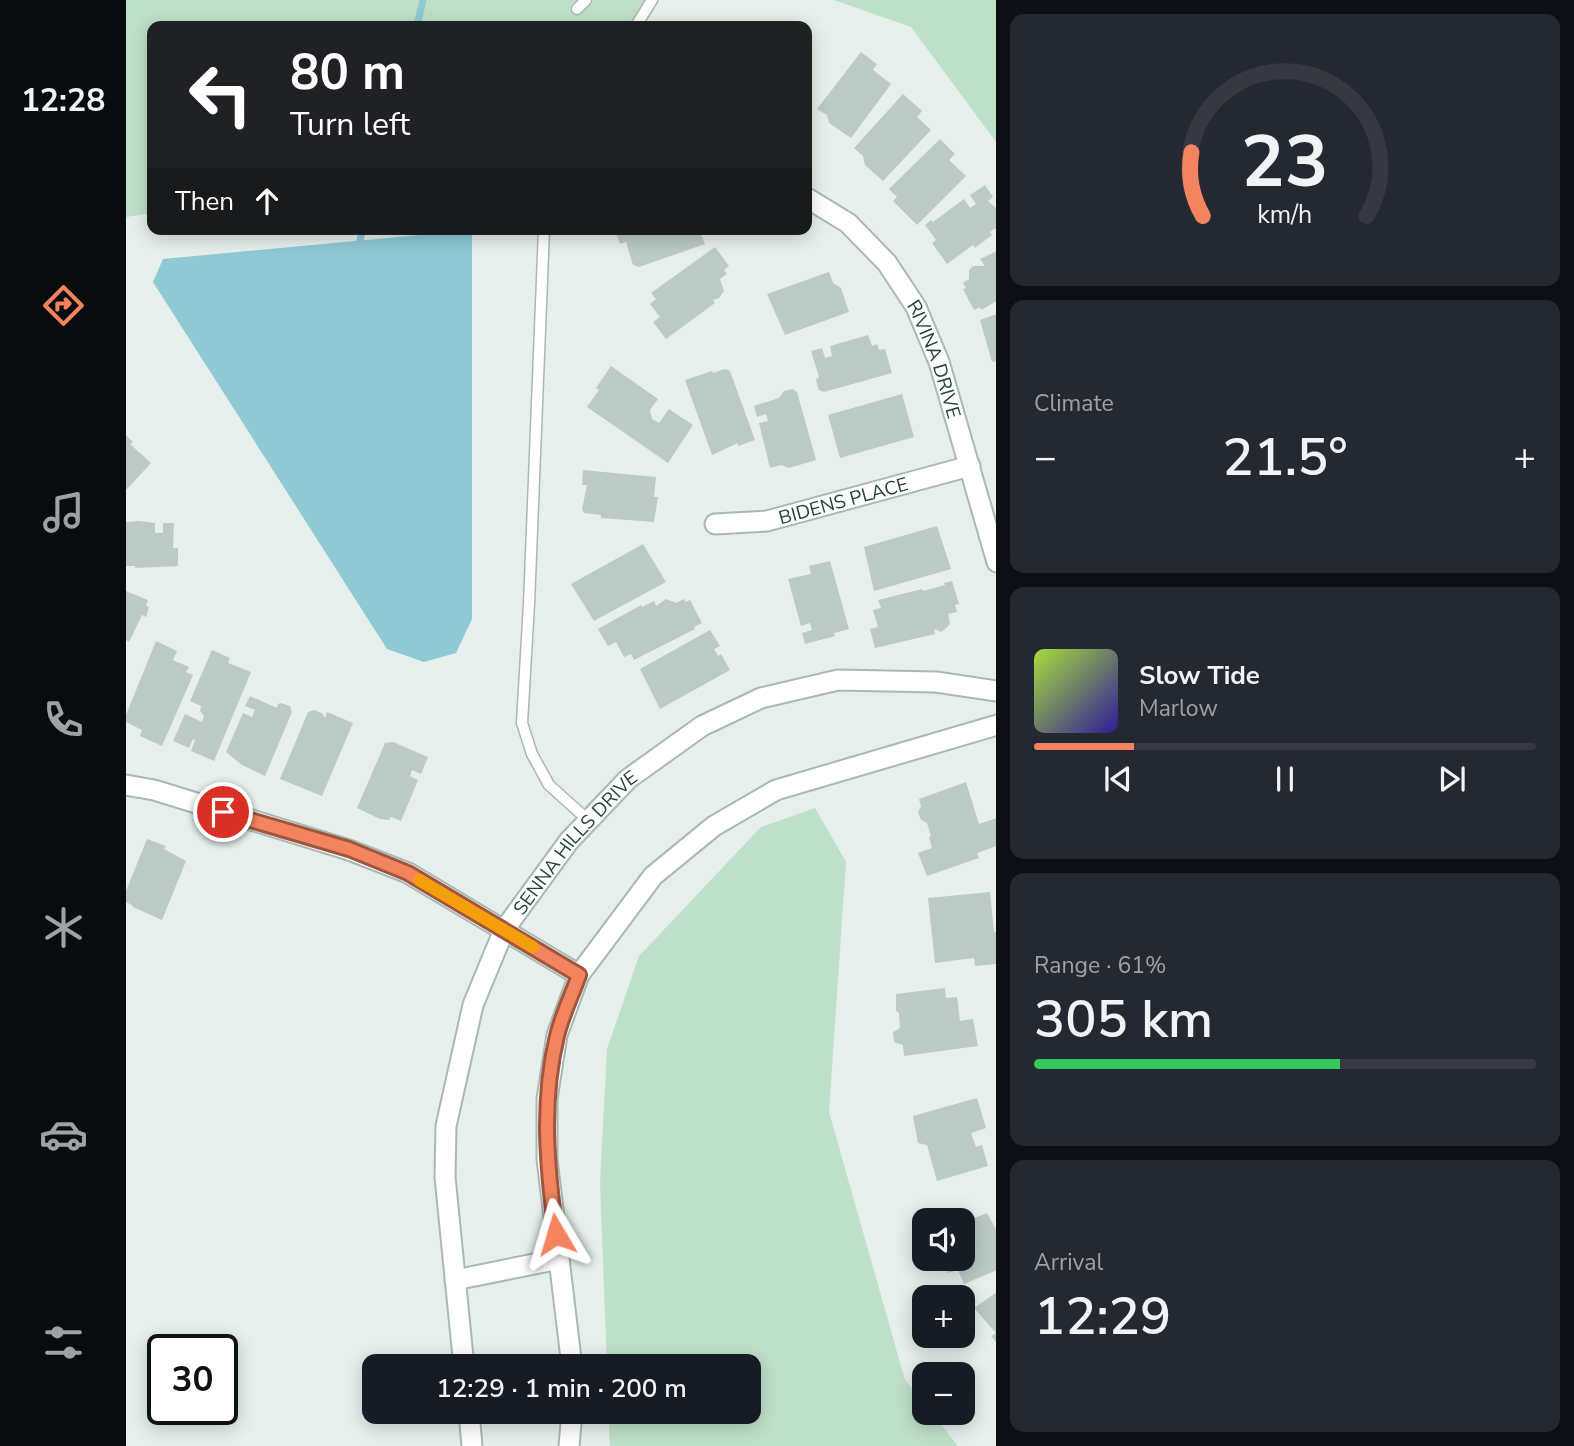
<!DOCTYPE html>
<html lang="en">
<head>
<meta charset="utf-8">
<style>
	:root { --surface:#171b24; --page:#242831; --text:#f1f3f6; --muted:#9ea1a6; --line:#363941; --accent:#f4845f }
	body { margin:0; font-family:"Nunito Sans",sans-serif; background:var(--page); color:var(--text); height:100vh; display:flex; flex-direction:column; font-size:26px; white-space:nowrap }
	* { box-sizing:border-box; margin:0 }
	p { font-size:23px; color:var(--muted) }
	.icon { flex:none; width:38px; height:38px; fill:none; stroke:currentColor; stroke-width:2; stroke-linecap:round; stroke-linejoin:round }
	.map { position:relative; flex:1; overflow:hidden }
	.details { display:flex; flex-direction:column; gap:14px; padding:14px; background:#0d0f14; width:578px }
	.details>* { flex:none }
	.banner { position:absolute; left:21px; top:21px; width:665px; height:214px; border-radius:14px; box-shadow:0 4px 18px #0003; background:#202124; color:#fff; overflow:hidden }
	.buttons { position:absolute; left:786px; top:1208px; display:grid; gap:14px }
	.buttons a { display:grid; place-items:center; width:63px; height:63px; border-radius:14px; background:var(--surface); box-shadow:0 4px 18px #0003; font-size:35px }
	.speed { position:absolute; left:21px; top:1334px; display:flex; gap:14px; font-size:35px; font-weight:700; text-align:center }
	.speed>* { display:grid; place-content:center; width:91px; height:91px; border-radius:50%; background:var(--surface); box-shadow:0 4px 18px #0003; line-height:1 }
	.speed .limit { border:4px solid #111; border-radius:10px; background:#fff; color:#111 }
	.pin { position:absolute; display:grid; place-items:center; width:60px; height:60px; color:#fff; margin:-30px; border:4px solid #fff; border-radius:50%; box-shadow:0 2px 7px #0007 }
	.me { position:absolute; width:77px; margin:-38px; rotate:353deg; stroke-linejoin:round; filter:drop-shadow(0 0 5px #0008) }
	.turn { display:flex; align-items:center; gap:24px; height:147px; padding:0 28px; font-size:32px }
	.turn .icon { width:91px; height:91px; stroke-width:2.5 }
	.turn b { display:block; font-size:49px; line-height:60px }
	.then { display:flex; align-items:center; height:66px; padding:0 28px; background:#0003; gap:14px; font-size:26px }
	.big { font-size:52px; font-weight:600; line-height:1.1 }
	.details .card { flex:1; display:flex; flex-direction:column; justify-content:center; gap:10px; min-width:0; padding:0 24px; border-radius:14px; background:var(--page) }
	.details .dial { align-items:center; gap:0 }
	.dial svg { height:182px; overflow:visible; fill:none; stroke:var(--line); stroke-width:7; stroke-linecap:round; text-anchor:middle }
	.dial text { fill:var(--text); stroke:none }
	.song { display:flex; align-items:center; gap:21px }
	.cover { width:84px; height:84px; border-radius:10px; background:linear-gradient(135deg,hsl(80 70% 55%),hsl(250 70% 35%)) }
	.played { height:7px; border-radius:4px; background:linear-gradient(90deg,var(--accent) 20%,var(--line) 20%) }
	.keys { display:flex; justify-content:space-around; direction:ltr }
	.heat { display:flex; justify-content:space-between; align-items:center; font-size:38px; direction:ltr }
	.charge { height:10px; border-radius:5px; background:linear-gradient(90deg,#34c759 61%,var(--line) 0) }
	.trip { position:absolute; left:236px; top:1354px; width:399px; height:70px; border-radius:14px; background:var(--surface); box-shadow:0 4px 18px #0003; font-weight:600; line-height:70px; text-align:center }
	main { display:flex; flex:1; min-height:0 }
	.tab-bar { display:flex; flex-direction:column; width:126px; justify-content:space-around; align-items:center; background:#090b0e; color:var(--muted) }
	.tab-bar .icon { width:49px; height:49px }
	.tab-bar .selected { color:var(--accent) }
	.tab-bar b { font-size:32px; color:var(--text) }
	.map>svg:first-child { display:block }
	.green { fill:#bfe0c8 }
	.water { fill:#8ec9d4 }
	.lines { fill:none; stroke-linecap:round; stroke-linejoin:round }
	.stream { stroke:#8ec9d4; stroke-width:7 }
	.building { fill:#bbcac4 }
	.service-casing { stroke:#a8b8b2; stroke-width:13 }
	.minor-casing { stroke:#a8b8b2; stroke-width:23 }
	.service { stroke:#fff; stroke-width:10 }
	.minor { stroke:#fff; stroke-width:19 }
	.route-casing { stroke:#9f563e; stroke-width:18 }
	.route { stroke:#f4845f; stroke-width:12 }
	.slow { stroke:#f59e0b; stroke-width:12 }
	.labels { text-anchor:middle; stroke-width:7; stroke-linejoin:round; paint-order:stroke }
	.street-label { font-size:19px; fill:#24423a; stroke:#f7fbf9 }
</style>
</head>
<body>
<main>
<nav class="tab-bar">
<b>12:28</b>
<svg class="icon selected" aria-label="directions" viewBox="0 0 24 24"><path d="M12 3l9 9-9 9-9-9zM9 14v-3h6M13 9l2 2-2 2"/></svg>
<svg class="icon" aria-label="music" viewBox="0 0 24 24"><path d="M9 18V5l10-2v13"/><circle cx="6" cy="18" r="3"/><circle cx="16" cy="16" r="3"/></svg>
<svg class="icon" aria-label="phone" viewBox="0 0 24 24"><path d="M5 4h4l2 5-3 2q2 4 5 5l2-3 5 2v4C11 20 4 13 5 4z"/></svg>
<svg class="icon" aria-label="climate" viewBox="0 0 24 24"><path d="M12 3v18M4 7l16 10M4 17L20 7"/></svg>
<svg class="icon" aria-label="car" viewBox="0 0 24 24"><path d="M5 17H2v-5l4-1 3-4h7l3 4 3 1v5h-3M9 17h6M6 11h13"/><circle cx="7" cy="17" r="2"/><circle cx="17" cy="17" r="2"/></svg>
<svg class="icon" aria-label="filters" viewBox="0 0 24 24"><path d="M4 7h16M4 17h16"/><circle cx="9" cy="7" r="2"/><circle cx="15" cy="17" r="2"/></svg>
</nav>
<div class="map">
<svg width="871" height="1446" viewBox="0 0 871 1446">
	<rect width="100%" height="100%" fill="#e6efeb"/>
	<path class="green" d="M0,0H533L514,26H26V213L0,217Z
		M708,0H870V142L785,27Z
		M689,808L720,862L703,1112L779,1380L798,1403V1412H805L832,1446H484L482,1412H623V1367H481L474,1183L481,1049L513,956L635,827Z"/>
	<path class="water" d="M346,230V619L330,653L298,662L261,649L27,282L37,259Z"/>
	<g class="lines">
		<path class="stream" d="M291,26L297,0
			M232,248L237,229"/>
	</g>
	<path class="building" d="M681,33H684V103H681Z
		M735,52L751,64L747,70L765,84L725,138L703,123L701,115L691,109Z
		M777,94L796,111L791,117L805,130L757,181L739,165L737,156L728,148Z
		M814,139L829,154L823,160L840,176L791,225L767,201L771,197L763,189Z
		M859,185L867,197L862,201L871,209V231L869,228L864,232L866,235L849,248L847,245L821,264L806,243L810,240L799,225L805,220L807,222L838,199L844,208L850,204L844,195Z
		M489,229H506L507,232L515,229H573L579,244L513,267L507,265L500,242L494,244Z
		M589,247L603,266L598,270L601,274L594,279L598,291L593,298L587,300L589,303L540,339L527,322L534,317L524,304L530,299L525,293Z
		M871,251V301L855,310L854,307L848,310L837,289L840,288L837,283L843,279V270L847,266H859L854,259Z
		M703,272L707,283L715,288L723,312L659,335L641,294Z
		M871,314V361L866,362L854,320Z
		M742,335L746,346L751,344L753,350L759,349L766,373L698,392L693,390L690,380L693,377L685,351L696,348L699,358L706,356L704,346Z
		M485,366L532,399L524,410L526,419L533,423L543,409L567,425L542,463L461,407L473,390L470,388Z
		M599,369L604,371L629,440L612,446V443L586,455L559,380L586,371L587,373Z
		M667,389L671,392L690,460L663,468L655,465L644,468L633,423L642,421L640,414L631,417L628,406L653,398L658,391Z
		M776,394L788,437L714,458L702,415Z
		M0,435L7,442L4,444L25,463L0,490Z
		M457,470L530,477L528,497H532L528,522L475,518V515L458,513L456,509L461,485H456Z
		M13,521L29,523V533H37V523H48L47,548H52V566L9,568V566H0V522Z
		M811,526L825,569L748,591L738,547Z
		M517,544L540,582L468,621L445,584Z
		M704,561L723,629L708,633L709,636L679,644L676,633L686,630L684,623L675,626L662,579L685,574L683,566Z
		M826,581L833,604L829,605L831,612L822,614L824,624L819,629L815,632L808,629L809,634L749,648L744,629L752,627L747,610L755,608L752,600L796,589L797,591L819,585L818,583Z
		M0,591L22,600L20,606L23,607L20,617L16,615L3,642L0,640Z
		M540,599L550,603L558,599L560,602L564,600L576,623L568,627L569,629L508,660L505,654L498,657L490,642L482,646L472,629L515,605L516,607L528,601L530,606Z
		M584,630L594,646L588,649L592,656L595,654L604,670L534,709L514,669Z
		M30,641L51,651L47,660L63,667L60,672L67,675L36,746L14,736L16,730L0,722V715Z
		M86,650L104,658L102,663L125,672L88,761L65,751L69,740L67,739L63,748L47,741L59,714L76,722L78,716L74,711L75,706L64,701Z
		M124,696L151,708L152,704L155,703L164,706L166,712L139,776L116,765L100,752L117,713L126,717L129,710L119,706Z
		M188,710L196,713L199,718L201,712L227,723L196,796L154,779L182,712Z
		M267,742L302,757L295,774L286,770L284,776L292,780L275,821L265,817L263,820L254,819L231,808L259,743Z
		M840,782L853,824L871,818V846L851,853L853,858L801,876L792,853L806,848L803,837L805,836L801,823L795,820L792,812L795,806L793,799Z
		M21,839L40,846L38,849L60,861L36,920L7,907L6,905L0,902V891Z
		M864,892L868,932H871V964L849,966L848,958L809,963L802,898Z
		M819,988L820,998L831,997L834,1021L847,1019L852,1046L778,1056L777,1045L768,1042L767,1032L774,1028L773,1013L770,1011V994Z
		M851,1098L860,1128L845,1133L850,1147L856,1145L862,1166L811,1181L801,1145L792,1143L787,1116Z
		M861,1213L871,1231V1270L838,1284L832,1270L822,1273L816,1258H836V1223Z
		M871,1292V1343L865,1336L870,1333L848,1308Z"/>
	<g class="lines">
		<defs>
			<path id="service" d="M451,9L460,0
				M510,26L526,0
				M418,229L403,604L396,723L406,754L423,785L462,820"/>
			<g id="minor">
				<path id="s1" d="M681,198L722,223L761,263L790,307L813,362L871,562"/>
				<path id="s2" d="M589,524L641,521L844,466"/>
				<path d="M0,785L28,790L223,850L282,873L453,975"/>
				<path d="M329,1280L433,1259"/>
				<path id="s3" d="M338,1367L319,1177L320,1126L347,1005L378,930L443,841L502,779L576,726L635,698L712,680L810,682L871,691"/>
				<path d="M446,1367L421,1159V1099L431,1035L453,975L527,876L588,826L650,790L871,725"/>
				<path d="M343,1412L346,1446"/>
				<path d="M443,1446L446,1412"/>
			</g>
		</defs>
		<use href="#service" class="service-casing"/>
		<use href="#minor" class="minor-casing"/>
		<use href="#service" class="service"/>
		<use href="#minor" class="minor"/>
	</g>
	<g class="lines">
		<defs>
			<path id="route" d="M97,812L223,849L282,873L453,975C446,995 436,1015 431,1036C415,1102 421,1167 430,1234"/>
		</defs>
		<use href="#route" class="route-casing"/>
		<use href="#route" class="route"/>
		<path class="slow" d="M293,880L407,947"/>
	</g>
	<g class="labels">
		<g class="street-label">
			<text dy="7" stroke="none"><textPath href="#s1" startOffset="212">RIVINA DRIVE</textPath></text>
			<text dy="7" stroke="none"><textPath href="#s2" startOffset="131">BIDENS PLACE</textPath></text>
			<text dy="7" stroke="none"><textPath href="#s3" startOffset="560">SENNA HILLS DRIVE</textPath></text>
		</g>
	</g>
</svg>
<div class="buttons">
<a><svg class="icon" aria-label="sound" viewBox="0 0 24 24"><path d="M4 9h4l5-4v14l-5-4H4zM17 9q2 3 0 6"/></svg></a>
<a>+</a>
<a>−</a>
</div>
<div class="speed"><div class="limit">30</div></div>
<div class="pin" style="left:97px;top:812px;background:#d93025"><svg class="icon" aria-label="arrive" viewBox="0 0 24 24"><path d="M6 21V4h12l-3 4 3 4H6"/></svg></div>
<svg class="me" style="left:430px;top:1234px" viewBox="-20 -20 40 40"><path d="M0-17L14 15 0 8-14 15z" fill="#f4845f" stroke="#fff" stroke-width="4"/></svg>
<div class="trip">12:29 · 1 min · 200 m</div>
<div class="banner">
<div class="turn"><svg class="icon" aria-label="left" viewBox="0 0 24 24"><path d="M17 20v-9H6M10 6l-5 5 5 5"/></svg><div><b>80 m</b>Turn left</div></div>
<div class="then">Then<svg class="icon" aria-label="ahead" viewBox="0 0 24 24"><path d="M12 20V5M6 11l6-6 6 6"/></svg></div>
</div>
</div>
<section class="details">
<div class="card dial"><svg viewBox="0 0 100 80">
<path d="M14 69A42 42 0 1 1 86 69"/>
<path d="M14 69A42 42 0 0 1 9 41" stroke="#f4845f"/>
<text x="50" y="56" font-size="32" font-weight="700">23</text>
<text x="50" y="72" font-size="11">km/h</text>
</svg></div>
<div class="card"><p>Climate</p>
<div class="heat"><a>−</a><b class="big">21.5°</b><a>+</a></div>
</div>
<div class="card">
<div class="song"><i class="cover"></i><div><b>Slow Tide</b><p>Marlow</p></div></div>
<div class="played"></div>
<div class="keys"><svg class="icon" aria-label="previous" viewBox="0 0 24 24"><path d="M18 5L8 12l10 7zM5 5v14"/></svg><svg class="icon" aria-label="pause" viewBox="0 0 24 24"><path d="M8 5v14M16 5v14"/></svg><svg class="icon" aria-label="next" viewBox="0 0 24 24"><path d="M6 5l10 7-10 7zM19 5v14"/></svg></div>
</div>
<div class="card"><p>Range · 61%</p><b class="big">305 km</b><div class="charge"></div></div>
<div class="card"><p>Arrival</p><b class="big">12:29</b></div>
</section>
</main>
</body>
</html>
